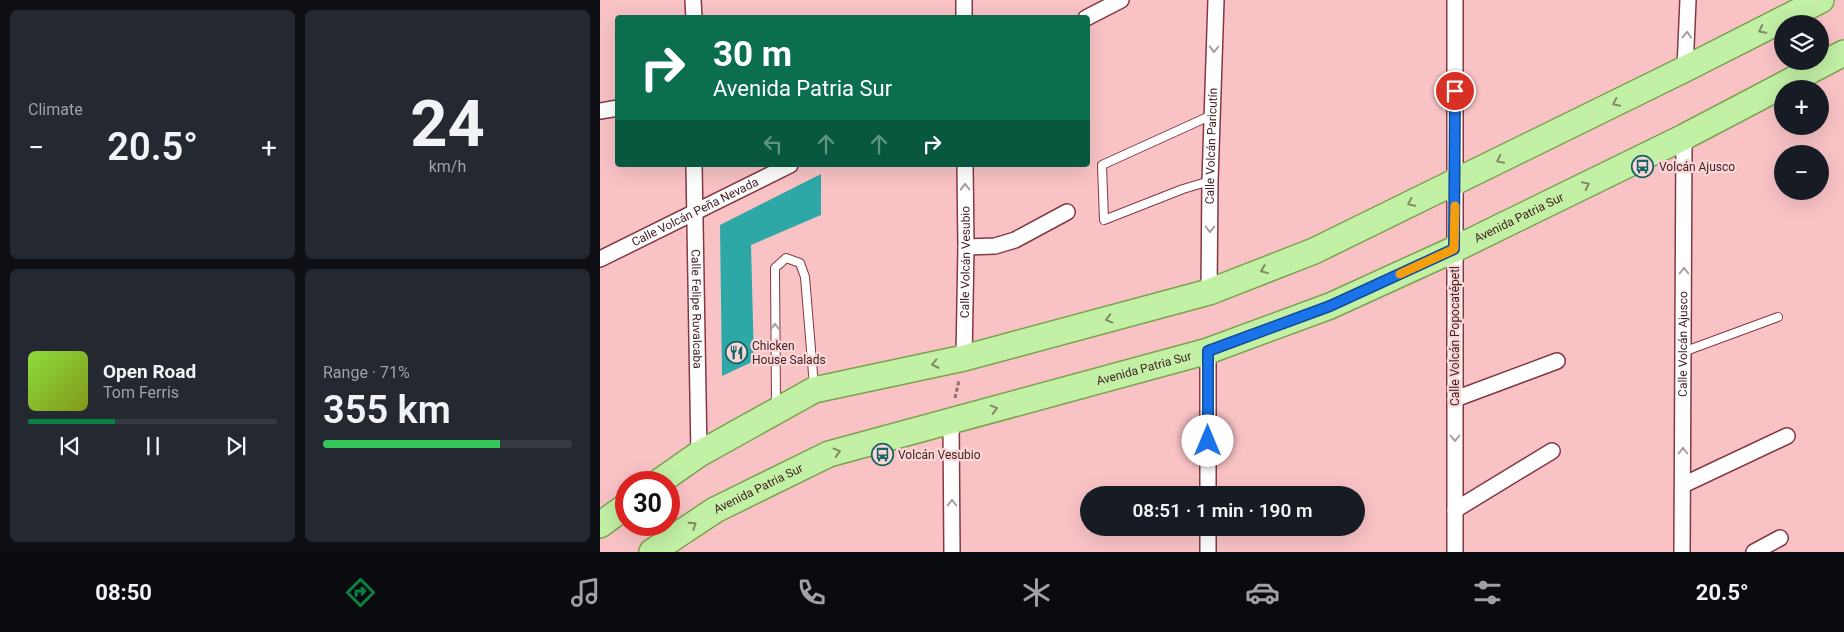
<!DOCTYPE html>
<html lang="en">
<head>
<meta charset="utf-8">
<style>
	:root { --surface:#171b24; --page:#242831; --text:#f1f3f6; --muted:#9ea1a6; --line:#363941; --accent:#0b8043 }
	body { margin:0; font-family:Roboto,sans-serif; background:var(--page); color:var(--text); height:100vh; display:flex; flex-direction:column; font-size:19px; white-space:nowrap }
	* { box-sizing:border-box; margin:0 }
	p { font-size:16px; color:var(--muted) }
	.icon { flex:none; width:28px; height:28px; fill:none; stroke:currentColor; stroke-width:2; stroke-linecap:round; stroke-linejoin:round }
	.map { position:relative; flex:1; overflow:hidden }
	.details { display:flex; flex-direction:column; gap:10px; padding:10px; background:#0d0f14; width:600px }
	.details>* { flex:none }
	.banner { position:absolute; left:15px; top:15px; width:475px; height:152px; border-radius:5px; box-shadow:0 5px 20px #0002; background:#0b6e4f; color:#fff; overflow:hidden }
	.fabs { position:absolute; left:1174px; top:15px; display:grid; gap:10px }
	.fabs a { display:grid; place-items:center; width:55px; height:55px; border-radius:50%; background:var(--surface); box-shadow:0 5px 20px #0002; font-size:25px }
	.speed { position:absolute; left:15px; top:471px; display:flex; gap:10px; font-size:25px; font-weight:700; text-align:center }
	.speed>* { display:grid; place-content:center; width:65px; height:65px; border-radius:50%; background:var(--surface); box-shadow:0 5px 20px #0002; line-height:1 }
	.speed .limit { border:8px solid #d22; background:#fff; color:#111 }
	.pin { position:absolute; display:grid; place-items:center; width:42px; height:42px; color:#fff; margin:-21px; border:2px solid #fff; border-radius:50%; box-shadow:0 1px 5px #0007 }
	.me { position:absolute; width:55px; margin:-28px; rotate:0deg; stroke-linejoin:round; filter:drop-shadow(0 0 4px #0008) }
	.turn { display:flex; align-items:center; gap:18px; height:105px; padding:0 15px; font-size:22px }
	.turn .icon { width:65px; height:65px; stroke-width:2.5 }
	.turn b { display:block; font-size:35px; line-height:42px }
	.lanes { display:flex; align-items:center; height:48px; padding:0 15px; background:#0003; justify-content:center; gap:25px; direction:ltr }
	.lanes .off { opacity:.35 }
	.big { font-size:38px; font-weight:600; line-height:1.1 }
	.details .widget { flex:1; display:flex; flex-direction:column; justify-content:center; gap:8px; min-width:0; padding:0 18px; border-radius:8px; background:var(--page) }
	.details .dial { align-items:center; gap:0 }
	.dial b { font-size:65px; line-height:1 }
	.song { display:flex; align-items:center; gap:15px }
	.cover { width:60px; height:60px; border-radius:8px; background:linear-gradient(135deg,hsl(90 70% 55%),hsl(70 70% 35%)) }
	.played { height:5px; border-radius:2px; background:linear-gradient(90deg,var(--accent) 35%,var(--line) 35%) }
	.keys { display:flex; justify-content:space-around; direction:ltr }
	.heat { display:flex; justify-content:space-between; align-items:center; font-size:28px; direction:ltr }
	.charge { height:8px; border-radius:4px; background:linear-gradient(90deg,#34c759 71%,var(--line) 0) }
	.details .tiles { flex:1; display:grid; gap:10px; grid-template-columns:repeat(2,1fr) }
	.trip { position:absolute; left:480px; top:486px; width:285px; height:50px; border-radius:25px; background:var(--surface); box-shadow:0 5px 20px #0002; font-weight:600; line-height:50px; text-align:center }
	.tabs { display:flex; height:80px; justify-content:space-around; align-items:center; background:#090b0e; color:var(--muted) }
	.tabs .icon { width:35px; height:35px }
	.tabs .current { color:var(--accent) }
	.tabs b { font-size:22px; color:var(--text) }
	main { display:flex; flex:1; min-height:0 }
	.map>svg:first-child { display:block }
	.building { fill:#2ea8a7 }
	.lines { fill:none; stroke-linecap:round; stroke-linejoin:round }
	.service-casing { stroke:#833942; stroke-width:10 }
	.minor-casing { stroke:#833942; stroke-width:18 }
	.primary-casing { stroke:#7ca151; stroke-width:28 }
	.path { stroke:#976c6f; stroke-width:3; stroke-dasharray:4 2.5; stroke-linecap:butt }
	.service { stroke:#fff; stroke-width:8 }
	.minor { stroke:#fff; stroke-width:15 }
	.primary { stroke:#c2f0a5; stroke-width:25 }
	.oneway { stroke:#838965 }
	.oneway2 { stroke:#ab9c9d }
	.route-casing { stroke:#114b97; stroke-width:12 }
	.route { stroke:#1a73e8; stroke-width:9 }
	.slow { stroke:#f59e0b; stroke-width:9 }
	.labels { text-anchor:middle; stroke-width:4.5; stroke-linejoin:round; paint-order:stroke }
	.street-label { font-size:12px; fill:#442225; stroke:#fad6d7 }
	.poi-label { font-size:12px; fill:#442225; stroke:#fad6d7; text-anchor:start }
</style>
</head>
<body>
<main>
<section class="details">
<div class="tiles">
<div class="widget"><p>Climate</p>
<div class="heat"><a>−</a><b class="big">20.5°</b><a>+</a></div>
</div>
<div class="widget dial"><b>24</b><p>km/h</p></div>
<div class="widget">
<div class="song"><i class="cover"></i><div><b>Open Road</b><p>Tom Ferris</p></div></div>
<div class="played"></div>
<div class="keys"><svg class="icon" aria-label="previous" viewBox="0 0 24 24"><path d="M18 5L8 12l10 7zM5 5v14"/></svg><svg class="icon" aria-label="pause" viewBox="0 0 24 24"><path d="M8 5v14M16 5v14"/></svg><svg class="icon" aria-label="next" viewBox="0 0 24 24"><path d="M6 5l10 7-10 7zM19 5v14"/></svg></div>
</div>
<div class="widget"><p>Range · 71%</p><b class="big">355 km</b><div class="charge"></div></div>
</div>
</section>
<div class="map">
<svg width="1244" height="552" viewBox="0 0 1244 552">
	<rect width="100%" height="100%" fill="#f9c3c6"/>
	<path class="building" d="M221,174V215L151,245L154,361L122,376L120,225Z"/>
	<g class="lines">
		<defs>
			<path id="service" d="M610,181L583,189L504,220L502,165L612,115
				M1083,352L1178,317
				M176,406L175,268L186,258L200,263L205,277L214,386"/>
			<g id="minor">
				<path d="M93,0L94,18"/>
				<path d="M364,18V0"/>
				<path d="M486,18L521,0"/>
				<path d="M1085,69L1088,0"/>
				<path d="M0,111L18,108"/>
				<path id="s1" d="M94,165L99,454"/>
				<path d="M366,247L395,246L415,240L467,212"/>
				<path id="s2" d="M0,259L190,165"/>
				<path id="s3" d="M609,292L610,181L616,0"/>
				<path id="s4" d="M364,358L366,247L365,165"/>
				<path d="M855,399L957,361"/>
				<path d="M351,421L352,552"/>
				<path d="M1083,485L1187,436"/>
				<path d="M608,495V351"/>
				<path d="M855,510L952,451"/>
				<path d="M608,552V528"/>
				<path d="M855,552V0"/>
				<path id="s5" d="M1082,552L1084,137"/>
				<path d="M1154,552L1180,538"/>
			</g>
			<g id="primary">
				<path d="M59,482L99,454L214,390L364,358L609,292L714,251L1085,69L1221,0"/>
				<path d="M0,525L26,506"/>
				<path id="s6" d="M52,552L115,510L229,454L608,351L730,306L855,249L1084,137L1244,53"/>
			</g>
		</defs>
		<use href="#service" class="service-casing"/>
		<use href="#minor" class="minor-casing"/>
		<use href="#primary" class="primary-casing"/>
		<path class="path" d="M355,398L359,380"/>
		<use href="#service" class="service"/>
		<use href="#minor" class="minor"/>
		<use href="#primary" class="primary"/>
	</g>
	<defs><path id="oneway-chevron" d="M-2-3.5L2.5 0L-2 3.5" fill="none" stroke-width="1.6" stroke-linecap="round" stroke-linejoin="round" transform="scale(1.25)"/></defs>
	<g class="oneway">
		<use href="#oneway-chevron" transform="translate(1162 30) rotate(153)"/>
		<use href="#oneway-chevron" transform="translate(1016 103) rotate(154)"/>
		<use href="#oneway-chevron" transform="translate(900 160) rotate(154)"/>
		<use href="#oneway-chevron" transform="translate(986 185) rotate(-26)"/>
		<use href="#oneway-chevron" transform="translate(811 203) rotate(154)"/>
		<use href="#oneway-chevron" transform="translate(664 270) rotate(158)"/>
		<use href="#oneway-chevron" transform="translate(509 319) rotate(165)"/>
		<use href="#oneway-chevron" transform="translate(335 364) rotate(168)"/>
		<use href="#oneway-chevron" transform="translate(394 409) rotate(-15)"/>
		<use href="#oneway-chevron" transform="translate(237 452) rotate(-15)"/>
		<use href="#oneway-chevron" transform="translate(93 525) rotate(-34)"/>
	</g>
	<g class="oneway2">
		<use href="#oneway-chevron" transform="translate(1087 35) rotate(-87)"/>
		<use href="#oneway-chevron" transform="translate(614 49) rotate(92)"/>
		<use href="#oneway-chevron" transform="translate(365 187) rotate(-91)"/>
		<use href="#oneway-chevron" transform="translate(610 229) rotate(90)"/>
		<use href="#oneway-chevron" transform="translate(1084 271) rotate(-90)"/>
		<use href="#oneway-chevron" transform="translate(175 327) rotate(-90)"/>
		<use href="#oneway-chevron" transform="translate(855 438) rotate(90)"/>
		<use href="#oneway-chevron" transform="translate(1083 451) rotate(-90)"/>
		<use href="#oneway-chevron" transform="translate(352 503) rotate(-90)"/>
	</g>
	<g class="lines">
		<defs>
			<path id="route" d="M608,441V351L730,306L854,249L855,91"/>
		</defs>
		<use href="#route" class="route-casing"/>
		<use href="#route" class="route"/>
		<path class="slow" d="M800,274L854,249L855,206"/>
	</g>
	<defs>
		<symbol id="bus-ring" viewBox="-11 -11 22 22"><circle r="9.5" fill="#fad6d7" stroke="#166565" stroke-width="1.5"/><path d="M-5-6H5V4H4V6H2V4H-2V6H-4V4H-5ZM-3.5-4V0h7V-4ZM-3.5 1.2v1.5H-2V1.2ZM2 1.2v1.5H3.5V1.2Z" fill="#166565"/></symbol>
		<symbol id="restaurant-ring" viewBox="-11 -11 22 22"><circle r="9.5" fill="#fad6d7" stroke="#166565" stroke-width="1.5"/><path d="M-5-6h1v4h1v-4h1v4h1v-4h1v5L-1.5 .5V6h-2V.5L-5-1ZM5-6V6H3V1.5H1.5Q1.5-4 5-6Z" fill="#166565"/></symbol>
	</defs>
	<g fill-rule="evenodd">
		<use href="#bus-ring" x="1030" y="154" width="25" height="25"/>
		<use href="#restaurant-ring" x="124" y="340" width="25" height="25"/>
		<use href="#bus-ring" x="270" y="442" width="25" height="25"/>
	</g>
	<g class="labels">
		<g class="street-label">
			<text dy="4" stroke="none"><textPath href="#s3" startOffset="146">Calle Volcán Paricutín</textPath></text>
			<text dy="4" stroke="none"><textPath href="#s2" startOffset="106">Calle Volcán Peña Nevada</textPath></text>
			<text dy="4" stroke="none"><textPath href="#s6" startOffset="934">Avenida Patria Sur</textPath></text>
			<text dy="4" stroke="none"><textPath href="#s4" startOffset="96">Calle Volcán Vesubio</textPath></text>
			<text dy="4" stroke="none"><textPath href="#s1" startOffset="144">Calle Felipe Ruvalcaba</textPath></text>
			<text transform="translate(855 336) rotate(-90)" y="4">Calle Volcán Popocatépetl</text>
			<text dy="4" stroke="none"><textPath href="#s5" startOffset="208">Calle Volcán Ajusco</textPath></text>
			<text dy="4" stroke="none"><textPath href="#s6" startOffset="529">Avenida Patria Sur</textPath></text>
			<text dy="4" stroke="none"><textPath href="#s6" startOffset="124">Avenida Patria Sur</textPath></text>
		</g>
		<g class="poi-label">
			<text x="1059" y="171">Volcán Ajusco</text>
			<text x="152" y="350">Chicken<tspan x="152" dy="14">House Salads</tspan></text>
			<text x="298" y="459">Volcán Vesubio</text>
		</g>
	</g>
</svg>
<div class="fabs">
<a><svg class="icon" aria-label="layers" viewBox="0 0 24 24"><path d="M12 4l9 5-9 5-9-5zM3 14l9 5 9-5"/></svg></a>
<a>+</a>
<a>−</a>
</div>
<div class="speed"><div class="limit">30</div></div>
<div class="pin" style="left:855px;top:91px;background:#d93025"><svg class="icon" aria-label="arrive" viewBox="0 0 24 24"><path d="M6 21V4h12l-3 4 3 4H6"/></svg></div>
<svg class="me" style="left:608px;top:441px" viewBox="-20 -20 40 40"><circle r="19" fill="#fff"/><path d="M0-13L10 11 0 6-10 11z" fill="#1a73e8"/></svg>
<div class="trip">08:51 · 1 min · 190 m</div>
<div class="banner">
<div class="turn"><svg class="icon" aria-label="right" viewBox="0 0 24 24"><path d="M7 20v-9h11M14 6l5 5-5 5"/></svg><div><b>30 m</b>Avenida Patria Sur</div></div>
<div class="lanes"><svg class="icon off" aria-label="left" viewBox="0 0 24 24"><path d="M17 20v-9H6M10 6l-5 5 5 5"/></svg><svg class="icon off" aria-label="ahead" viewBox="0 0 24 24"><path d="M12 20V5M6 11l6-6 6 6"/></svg><svg class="icon off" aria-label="ahead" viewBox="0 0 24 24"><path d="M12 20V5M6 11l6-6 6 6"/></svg><svg class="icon" aria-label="right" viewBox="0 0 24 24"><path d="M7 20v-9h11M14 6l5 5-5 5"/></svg></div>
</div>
</div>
</main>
<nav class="tabs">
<b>08:50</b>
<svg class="icon current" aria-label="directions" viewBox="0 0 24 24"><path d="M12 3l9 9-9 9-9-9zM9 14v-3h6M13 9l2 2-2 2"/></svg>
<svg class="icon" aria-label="music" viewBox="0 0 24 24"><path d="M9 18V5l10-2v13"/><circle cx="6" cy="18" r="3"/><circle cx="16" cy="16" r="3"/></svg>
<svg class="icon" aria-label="phone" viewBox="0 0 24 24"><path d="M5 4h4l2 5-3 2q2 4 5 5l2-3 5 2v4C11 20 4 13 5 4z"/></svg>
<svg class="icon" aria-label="climate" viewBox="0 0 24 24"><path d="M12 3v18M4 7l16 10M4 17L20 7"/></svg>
<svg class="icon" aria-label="car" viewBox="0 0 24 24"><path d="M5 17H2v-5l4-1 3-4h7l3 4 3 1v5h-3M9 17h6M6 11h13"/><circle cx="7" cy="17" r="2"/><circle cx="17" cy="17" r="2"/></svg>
<svg class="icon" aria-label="filters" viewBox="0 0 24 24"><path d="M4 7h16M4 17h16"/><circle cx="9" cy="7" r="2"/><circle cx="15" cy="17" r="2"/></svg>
<b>20.5°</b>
</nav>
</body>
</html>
